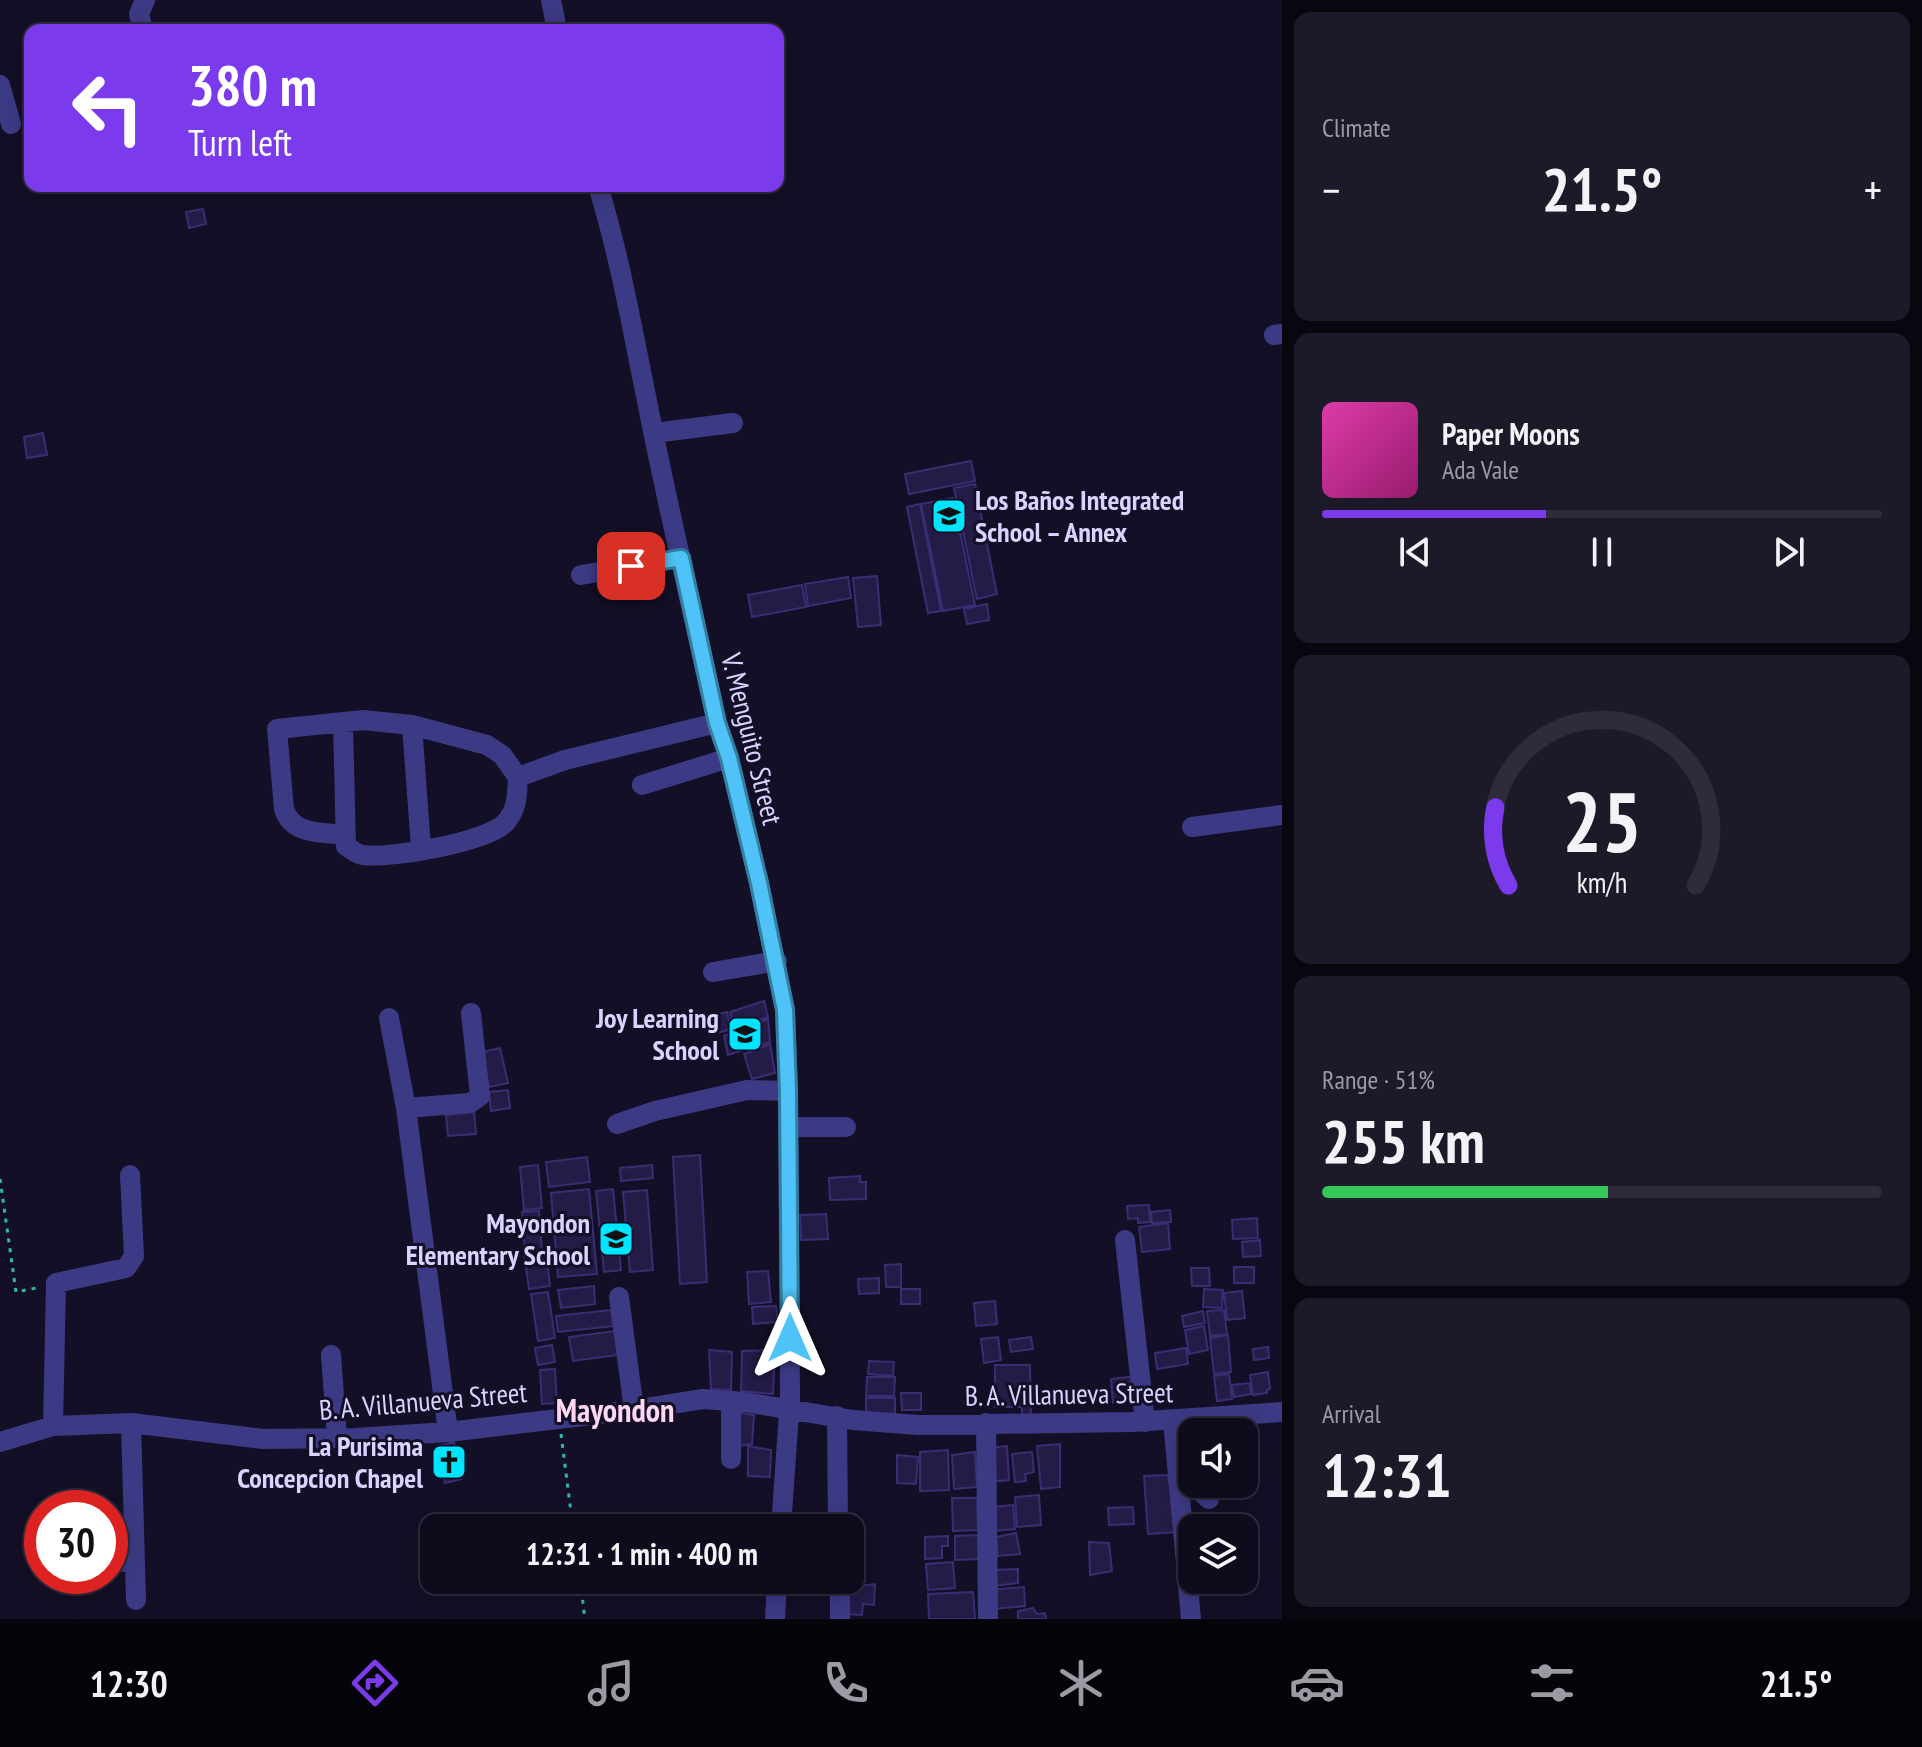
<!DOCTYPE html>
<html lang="en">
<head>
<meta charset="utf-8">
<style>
	:root { --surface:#0e0b1c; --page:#1c1929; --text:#f1f3f6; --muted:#9b9ba3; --line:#2e2b3b; --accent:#7c3aed }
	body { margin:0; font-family:"PT Sans Narrow",sans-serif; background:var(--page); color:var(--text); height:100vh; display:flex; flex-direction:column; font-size:30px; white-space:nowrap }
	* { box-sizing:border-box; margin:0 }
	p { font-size:26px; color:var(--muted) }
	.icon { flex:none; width:44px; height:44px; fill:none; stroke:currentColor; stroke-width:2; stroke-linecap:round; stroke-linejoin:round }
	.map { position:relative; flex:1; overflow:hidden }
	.panel { display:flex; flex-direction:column; gap:12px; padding:12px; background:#08060f; width:640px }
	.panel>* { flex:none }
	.banner { position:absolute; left:24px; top:24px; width:760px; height:168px; border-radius:16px; box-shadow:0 4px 20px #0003,0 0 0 2px var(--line); background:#7c3aed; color:#fff; overflow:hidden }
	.fabs { position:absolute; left:1178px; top:1418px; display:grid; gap:16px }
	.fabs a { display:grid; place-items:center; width:80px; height:80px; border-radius:16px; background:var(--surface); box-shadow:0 4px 20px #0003,0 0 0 2px var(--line); font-size:40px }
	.speed { position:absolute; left:24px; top:1490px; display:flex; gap:16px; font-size:40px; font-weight:700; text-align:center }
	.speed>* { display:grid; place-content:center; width:104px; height:104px; border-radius:50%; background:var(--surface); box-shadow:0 4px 20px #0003,0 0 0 2px var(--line); line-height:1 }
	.speed .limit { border:12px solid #d22; background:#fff; color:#111 }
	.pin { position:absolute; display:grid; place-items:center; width:68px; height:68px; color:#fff; margin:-34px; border-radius:16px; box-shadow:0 4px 12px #0006 }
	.me { position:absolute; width:88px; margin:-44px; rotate:0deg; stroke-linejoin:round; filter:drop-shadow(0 0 6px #0008) }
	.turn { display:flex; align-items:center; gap:28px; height:168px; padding:0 32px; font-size:36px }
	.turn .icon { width:104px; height:104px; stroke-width:2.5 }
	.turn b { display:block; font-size:56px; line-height:68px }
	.big { font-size:60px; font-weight:600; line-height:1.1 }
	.panel .card { flex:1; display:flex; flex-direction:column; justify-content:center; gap:12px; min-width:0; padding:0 28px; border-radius:16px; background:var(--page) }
	.panel .dial { align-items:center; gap:0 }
	.dial svg { height:208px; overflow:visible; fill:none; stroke:var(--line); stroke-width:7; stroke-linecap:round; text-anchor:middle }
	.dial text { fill:var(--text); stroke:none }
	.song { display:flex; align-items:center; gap:24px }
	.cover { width:96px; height:96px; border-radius:12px; background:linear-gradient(135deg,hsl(320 70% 55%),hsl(320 70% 35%)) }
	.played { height:8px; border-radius:4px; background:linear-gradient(90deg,var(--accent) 40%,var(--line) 40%) }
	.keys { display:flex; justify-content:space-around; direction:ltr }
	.heat { display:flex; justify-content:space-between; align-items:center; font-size:44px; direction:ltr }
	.charge { height:12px; border-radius:6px; background:linear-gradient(90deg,#34c759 51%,var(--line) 0) }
	.trip { position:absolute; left:420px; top:1514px; width:444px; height:80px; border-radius:16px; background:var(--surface); box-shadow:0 4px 20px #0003,0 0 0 2px var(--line); font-weight:600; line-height:80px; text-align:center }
	.dock { display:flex; height:128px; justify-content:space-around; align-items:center; background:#06040b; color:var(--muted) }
	.dock .icon { width:56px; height:56px }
	.dock .active { color:var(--accent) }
	.dock b { font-size:36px; color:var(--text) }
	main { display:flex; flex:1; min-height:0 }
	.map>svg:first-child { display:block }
	.building { fill:#241b47; stroke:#3b2d73; stroke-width:2 }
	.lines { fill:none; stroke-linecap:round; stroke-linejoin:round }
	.path { stroke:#2fb8b0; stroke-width:3; stroke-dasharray:4 6; stroke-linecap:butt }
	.minor { stroke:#3d3a85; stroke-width:20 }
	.route-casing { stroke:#337fa1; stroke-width:20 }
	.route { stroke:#4fc3f7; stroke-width:14 }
	.labels { text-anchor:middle; stroke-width:6; stroke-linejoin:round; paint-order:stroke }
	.poi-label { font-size:28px; font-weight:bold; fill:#d9d4ff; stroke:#130f26; text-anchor:end }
	.street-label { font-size:28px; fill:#d9d4ff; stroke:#130f26 }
	.quarter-label { font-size:32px; font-weight:bold; fill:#ffd6f0; stroke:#130f26 }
</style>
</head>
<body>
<main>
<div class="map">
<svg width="1282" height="1619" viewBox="0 0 1282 1619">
	<rect width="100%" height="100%" fill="#130f26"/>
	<path class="building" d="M203,209L206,224L189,228L186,212Z
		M43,433L47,455L27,458L24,437Z
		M971,461L975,481L909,494L905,474Z
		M975,484L997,594L977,599L954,488Z
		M953,498L975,605L943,611L921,504Z
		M920,504L941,611L928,613L907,507Z
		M877,576L881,625L858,627L853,578Z
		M848,577L851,598L808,606L805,584Z
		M802,585L806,607L752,617L748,595Z
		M987,604L989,620L967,624L964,609Z
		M764,1001L768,1017L734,1028L730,1012Z
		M727,1012L731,1029L718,1033L715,1015Z
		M768,1019L770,1042L728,1055L724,1036Z
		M770,1044L775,1073L752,1079L744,1054Z
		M500,1048L508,1083L489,1087L482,1052Z
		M508,1090L510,1108L491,1111L489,1092Z
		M474,1112L476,1134L448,1136L446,1115Z
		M700,1155L707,1282L680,1284L673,1157Z
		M587,1157L590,1182L549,1187L546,1162Z
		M538,1165L542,1208L524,1210L520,1167Z
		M652,1165L653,1178L621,1181L620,1168Z
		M860,1176V1182H866V1199L830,1200L829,1178Z
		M589,1189L597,1274L558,1277L551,1193Z
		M613,1189L621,1270L604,1272L596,1191Z
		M647,1190L653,1270L630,1272L623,1192Z
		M1149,1205L1150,1222L1138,1223V1218L1128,1219L1127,1206Z
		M1170,1210L1171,1222L1152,1223L1151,1212Z
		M539,1211L542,1251L525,1252L522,1212Z
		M826,1214L828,1239L801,1240L800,1215Z
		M1257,1218L1258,1238L1233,1239L1232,1220Z
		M1168,1223L1170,1249L1142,1252L1139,1227Z
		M1260,1240L1261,1256L1243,1257L1242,1242Z
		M546,1252L550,1286L529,1289L524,1255Z
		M901,1264V1287H886L885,1265Z
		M1234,1267H1254V1283H1234Z
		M1191,1268H1209L1210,1286H1192Z
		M768,1271L771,1302L749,1304L747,1272Z
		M879,1278V1293L859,1294L858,1279Z
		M594,1286L595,1304L561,1308L558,1290Z
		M901,1289H920V1304H901Z
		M1204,1289L1223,1290L1222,1308L1203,1307Z
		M1242,1291L1245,1318L1227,1320L1224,1293Z
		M548,1292L555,1338L538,1341L531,1294Z
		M995,1301L997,1324L976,1326L974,1303Z
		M776,1306L778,1322L753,1324L752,1307Z
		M611,1310L613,1326L558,1332L556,1316Z
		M1224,1310L1227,1334L1210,1336L1207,1311Z
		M1203,1311L1205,1323L1184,1327L1182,1316Z
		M1204,1326L1208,1350L1189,1354L1185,1330Z
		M615,1331L618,1355L573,1361L569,1337Z
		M1228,1335L1231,1372L1214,1374L1210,1338Z
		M998,1337L1001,1360L984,1363L981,1339Z
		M1031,1337L1033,1349L1011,1352L1009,1340Z
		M552,1345L555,1362L538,1365L535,1348Z
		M1268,1347L1269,1358L1254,1360L1253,1349Z
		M1186,1348L1188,1364L1157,1369L1155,1353Z
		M709,1350L732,1352L731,1390L711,1389Z
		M775,1350L773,1394L741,1391L742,1351Z
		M869,1361L894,1362L893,1376L868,1374Z
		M995,1365H1030L1031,1417L1022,1418V1407H995Z
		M555,1369L557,1403L542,1404L540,1370Z
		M1268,1372L1270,1389L1267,1390V1393L1253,1395L1250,1375Z
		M1229,1374L1232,1399L1217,1401L1214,1376Z
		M1135,1376L1138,1400L1113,1403L1111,1379Z
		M867,1377H895L894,1396H866Z
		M1250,1383L1251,1394L1234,1397L1232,1385Z
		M901,1393H921V1410H902Z
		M866,1398H895V1414H866Z
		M736,1412L754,1415L752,1444L738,1446Z
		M454,1442L461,1479L445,1483L438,1446Z
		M1060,1444V1487L1041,1489L1037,1446Z
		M748,1446L771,1450L770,1477L748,1476Z
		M1007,1446L1009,1480L990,1482L988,1448Z
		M948,1450L949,1490L920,1491V1452Z
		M975,1452L977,1487L954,1489L952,1455Z
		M1032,1452L1034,1472L1025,1474L1026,1481L1015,1482L1012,1454Z
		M897,1455L918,1457L916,1484L897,1483Z
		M1168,1475L1177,1532L1148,1534L1144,1476Z
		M1039,1495L1041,1525L1017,1527L1015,1497Z
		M952,1498H977L978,1530L953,1531Z
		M1013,1505L1015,1529L992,1531L991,1507Z
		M1133,1507L1134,1524L1109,1525L1108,1508Z
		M1016,1533L1020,1554L998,1556L996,1537Z
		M980,1535L981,1559L955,1560V1536Z
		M948,1536V1546H942V1558L925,1559V1537Z
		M1089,1542L1109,1543L1112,1571L1090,1575Z
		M953,1562L955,1588L928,1590L926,1564Z
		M1018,1569V1583L993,1586V1570Z
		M875,1584L874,1605L863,1604L862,1615L846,1614L847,1587Z
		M1024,1587L1025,1606L992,1609L990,1590Z
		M973,1592L975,1619H929L928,1594Z
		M1033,1608L1037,1614L1045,1613L1046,1619H1018V1611Z"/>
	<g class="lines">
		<path class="path" d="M0,1179L16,1292L41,1287
			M561,1434L573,1528
			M580,1580L585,1619"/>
		<path class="minor" d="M551,0L557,30
			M143,30L139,14L145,0
			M0,85L11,124
			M598,186C620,257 632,328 647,401C668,509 694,616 717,723L729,758L759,883L785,1010L788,1091L790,1398L781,1528
			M1274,335L1282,334
			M654,433L733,423
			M581,575L681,558
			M343,723L346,846C352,850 356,854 363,855C389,859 487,842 505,823C518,809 517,794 518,777
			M412,725L421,848
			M642,785L729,758
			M1192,827L1282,815
			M345,835C321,832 292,835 284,809L277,729L363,720L412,725L487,745L502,755L518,777L565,760L717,723
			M713,972L777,961
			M389,1018L406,1108L448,1432
			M406,1108L470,1103L480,1096L471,1013
			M617,1124L655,1111L747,1090L788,1091
			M789,1127H846
			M1125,1240L1145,1422
			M619,1297L634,1410
			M331,1355L337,1438
			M731,1401V1459
			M837,1416L838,1528
			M1173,1420L1191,1619
			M131,1423L136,1600
			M986,1423L988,1619
			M53,1426L56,1283L126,1268L134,1256L130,1175
			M0,1442L53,1426L131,1423L263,1439L355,1438L448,1432L634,1410L703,1399L745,1402L853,1420L918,1425L1132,1422L1282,1412
			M1185,1464L1187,1479L1209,1499
			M110,1563L135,1561
			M775,1619L777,1580
			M840,1619V1580"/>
	</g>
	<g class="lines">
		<defs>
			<path id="route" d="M631,566L681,558L717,723L729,758L759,883L785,1010L788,1091L790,1338"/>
		</defs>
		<use href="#route" class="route-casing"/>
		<use href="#route" class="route"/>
	</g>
	<defs>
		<symbol id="school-square" viewBox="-11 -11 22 22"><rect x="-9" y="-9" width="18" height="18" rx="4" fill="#00e5ff" stroke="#130f26"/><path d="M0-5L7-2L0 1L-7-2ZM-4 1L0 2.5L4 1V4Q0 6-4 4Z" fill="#111"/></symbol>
		<symbol id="church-square" viewBox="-11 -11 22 22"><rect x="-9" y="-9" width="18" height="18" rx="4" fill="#00e5ff" stroke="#130f26"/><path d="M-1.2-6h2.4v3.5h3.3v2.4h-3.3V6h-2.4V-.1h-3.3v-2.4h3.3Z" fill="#111"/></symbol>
	</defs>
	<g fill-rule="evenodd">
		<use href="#school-square" x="929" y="496" width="40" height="40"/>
		<use href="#school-square" x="725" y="1014" width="40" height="40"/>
		<use href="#school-square" x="596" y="1219" width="40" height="40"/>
		<use href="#church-square" x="429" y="1442" width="40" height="40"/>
	</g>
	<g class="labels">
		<g class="poi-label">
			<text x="975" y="510" text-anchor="start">Los Baños Integrated<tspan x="975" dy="32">School – Annex</tspan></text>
			<text x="719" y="1028">Joy Learning<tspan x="719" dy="32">School</tspan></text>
			<text x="590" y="1233">Mayondon<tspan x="590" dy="32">Elementary School</tspan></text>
			<text x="423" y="1456">La Purisima<tspan x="423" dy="32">Concepcion Chapel</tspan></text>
		</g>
		<g class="street-label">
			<text transform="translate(752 739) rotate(76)" y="10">V. Menguito Street</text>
			<text transform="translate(1069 1394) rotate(-1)" y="10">B. A. Villanueva Street</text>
			<text transform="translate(423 1401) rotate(-5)" y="10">B. A. Villanueva Street</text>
		</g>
		<g class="quarter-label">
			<text x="615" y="1422">Mayondon</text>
		</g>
	</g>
</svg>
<div class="fabs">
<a><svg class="icon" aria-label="sound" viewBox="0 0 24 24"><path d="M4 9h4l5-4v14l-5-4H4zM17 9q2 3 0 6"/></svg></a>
<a><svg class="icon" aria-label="layers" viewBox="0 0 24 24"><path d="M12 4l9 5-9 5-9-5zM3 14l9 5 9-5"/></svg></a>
</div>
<div class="speed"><div class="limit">30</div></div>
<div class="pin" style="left:631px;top:566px;background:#d93025"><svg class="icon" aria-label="arrive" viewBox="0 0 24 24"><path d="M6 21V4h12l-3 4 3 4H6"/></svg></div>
<svg class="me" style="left:790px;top:1338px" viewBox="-20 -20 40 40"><path d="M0-17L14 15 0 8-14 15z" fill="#4fc3f7" stroke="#fff" stroke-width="4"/></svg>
<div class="trip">12:31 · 1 min · 400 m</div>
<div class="banner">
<div class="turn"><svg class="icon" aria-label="left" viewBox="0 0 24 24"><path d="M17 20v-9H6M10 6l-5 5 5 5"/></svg><div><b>380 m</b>Turn left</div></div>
</div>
</div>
<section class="panel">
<div class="card"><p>Climate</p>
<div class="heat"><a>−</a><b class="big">21.5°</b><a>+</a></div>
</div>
<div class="card">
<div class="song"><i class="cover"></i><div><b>Paper Moons</b><p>Ada Vale</p></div></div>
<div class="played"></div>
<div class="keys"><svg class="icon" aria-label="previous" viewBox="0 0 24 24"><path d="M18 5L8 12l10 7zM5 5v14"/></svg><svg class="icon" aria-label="pause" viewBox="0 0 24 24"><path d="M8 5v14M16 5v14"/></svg><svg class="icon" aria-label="next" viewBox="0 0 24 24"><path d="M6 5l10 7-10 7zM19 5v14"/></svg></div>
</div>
<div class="card dial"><svg viewBox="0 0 100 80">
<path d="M14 69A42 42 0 1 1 86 69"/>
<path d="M14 69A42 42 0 0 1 9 39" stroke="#7c3aed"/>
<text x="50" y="56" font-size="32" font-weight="700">25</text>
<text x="50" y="72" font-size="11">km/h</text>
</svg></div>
<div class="card"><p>Range · 51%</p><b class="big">255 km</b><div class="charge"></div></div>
<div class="card"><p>Arrival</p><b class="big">12:31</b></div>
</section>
</main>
<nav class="dock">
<b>12:30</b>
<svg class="icon active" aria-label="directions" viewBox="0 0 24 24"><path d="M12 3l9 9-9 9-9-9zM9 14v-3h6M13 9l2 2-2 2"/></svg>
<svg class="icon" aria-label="music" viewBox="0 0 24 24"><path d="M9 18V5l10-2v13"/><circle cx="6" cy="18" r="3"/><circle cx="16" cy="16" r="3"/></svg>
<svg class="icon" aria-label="phone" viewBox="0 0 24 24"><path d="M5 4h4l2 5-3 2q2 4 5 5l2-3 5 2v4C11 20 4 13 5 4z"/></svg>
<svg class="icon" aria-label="climate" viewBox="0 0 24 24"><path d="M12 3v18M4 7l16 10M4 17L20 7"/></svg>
<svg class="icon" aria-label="car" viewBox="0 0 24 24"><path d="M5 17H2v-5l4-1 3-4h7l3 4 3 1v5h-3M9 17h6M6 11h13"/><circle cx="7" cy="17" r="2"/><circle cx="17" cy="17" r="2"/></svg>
<svg class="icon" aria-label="filters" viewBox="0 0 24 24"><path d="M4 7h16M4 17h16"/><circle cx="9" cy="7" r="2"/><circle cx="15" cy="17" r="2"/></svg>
<b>21.5°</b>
</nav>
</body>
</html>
